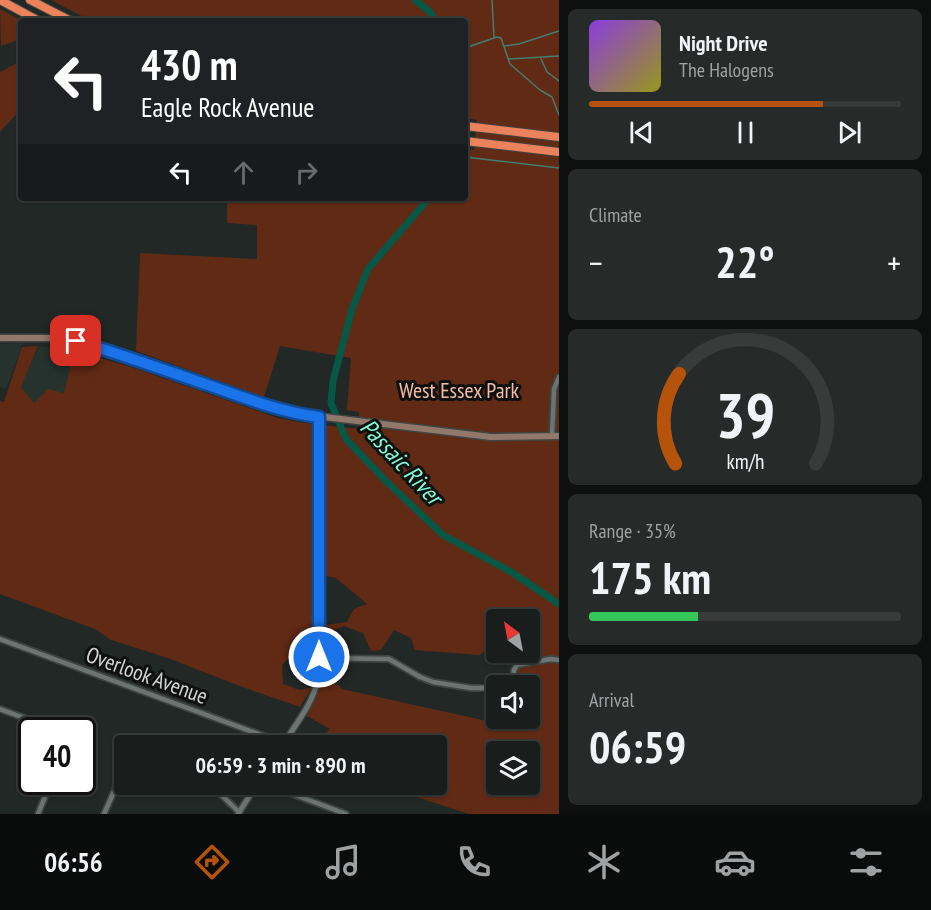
<!DOCTYPE html>
<html lang="en">
<head>
<meta charset="utf-8">
<style>
	:root { --surface:#191e1c; --page:#262b29; --text:#f1f3f6; --muted:#9fa2a3; --line:#373c3b; --accent:#b45309 }
	body { margin:0; font-family:"PT Sans Narrow",sans-serif; background:var(--page); color:var(--text); height:100vh; display:flex; flex-direction:column; font-size:22px; white-space:nowrap }
	* { box-sizing:border-box; margin:0 }
	p { font-size:20px; color:var(--muted) }
	.icon { flex:none; width:33px; height:33px; fill:none; stroke:currentColor; stroke-width:2; stroke-linecap:round; stroke-linejoin:round }
	.map { position:relative; flex:1; overflow:hidden }
	.side { display:flex; flex-direction:column; gap:9px; padding:9px; background:#0e100f; width:372px }
	.side>* { flex:none }
	.top-card { position:absolute; left:18px; top:18px; width:450px; height:183px; border-radius:6px; box-shadow:0 2px 4px #0004,0 0 0 2px var(--line); background:#202124; color:#fff; overflow:hidden }
	.needle { width:39px; rotate:328deg }
	.controls { position:absolute; left:486px; top:609px; display:grid; gap:12px }
	.controls a { display:grid; place-items:center; width:54px; height:54px; border-radius:6px; background:var(--surface); box-shadow:0 2px 4px #0004,0 0 0 2px var(--line); font-size:30px }
	.speed { position:absolute; left:18px; top:717px; display:flex; gap:12px; font-size:30px; font-weight:700; text-align:center }
	.speed>* { display:grid; place-content:center; width:78px; height:78px; border-radius:50%; background:var(--surface); box-shadow:0 2px 4px #0004,0 0 0 2px var(--line); line-height:1 }
	.speed .limit { border:3px solid #111; border-radius:9px; background:#fff; color:#111 }
	.pin { position:absolute; display:grid; place-items:center; width:51px; height:51px; color:#fff; margin:-26px; border-radius:12px; box-shadow:0 3px 9px #0006 }
	.me { position:absolute; width:66px; margin:-33px; rotate:0deg; stroke-linejoin:round; filter:drop-shadow(0 0 4px #0008) }
	.turn { display:flex; align-items:center; gap:21px; height:126px; padding:0 24px; font-size:27px }
	.turn .icon { width:78px; height:78px; stroke-width:2.5 }
	.turn b { display:block; font-size:42px; line-height:51px }
	.lanes { display:flex; align-items:center; height:57px; padding:0 24px; background:#0003; justify-content:center; gap:30px; direction:ltr }
	.lanes .off { opacity:.35 }
	.big { font-size:45px; font-weight:700; line-height:1.1 }
	.side .card { flex:1; display:flex; flex-direction:column; justify-content:center; gap:9px; min-width:0; padding:0 21px; border-radius:9px; background:var(--page) }
	.side .dial { align-items:center; gap:0 }
	.dial svg { height:156px; overflow:visible; fill:none; stroke:var(--line); stroke-width:7; stroke-linecap:round; text-anchor:middle }
	.dial text { fill:var(--text); stroke:none }
	.song { display:flex; align-items:center; gap:18px }
	.cover { width:72px; height:72px; border-radius:9px; background:linear-gradient(135deg,hsl(270 70% 55%),hsl(60 70% 35%)) }
	.played { height:6px; border-radius:3px; background:linear-gradient(90deg,var(--accent) 75%,var(--line) 75%) }
	.keys { display:flex; justify-content:space-around; direction:ltr }
	.heat { display:flex; justify-content:space-between; align-items:center; font-size:33px; direction:ltr }
	.charge { height:9px; border-radius:4px; background:linear-gradient(90deg,#34c759 35%,var(--line) 0) }
	.trip { position:absolute; left:114px; top:735px; width:333px; height:60px; border-radius:6px; background:var(--surface); box-shadow:0 2px 4px #0004,0 0 0 2px var(--line); font-weight:700; line-height:60px; text-align:center }
	.menu { display:flex; height:96px; justify-content:space-around; align-items:center; background:#0a0c0b; color:var(--muted) }
	.menu .icon { width:42px; height:42px }
	.menu .on { color:var(--accent) }
	.menu b { font-size:27px; color:var(--text) }
	main { display:flex; flex:1; min-height:0 }
	.map>svg:first-child { display:block }
	.built { fill:#25322d }
	.green { fill:#612a15; fill-rule:evenodd }
	.lines { fill:none; stroke-linecap:round; stroke-linejoin:round }
	.stream { stroke:#447d71; stroke-width:1.5 }
	.river { stroke:#075746; stroke-width:7 }
	.minor-casing { stroke:#3e4442; stroke-width:8 }
	.tertiary-casing { stroke:#3e4442; stroke-width:8 }
	.secondary-casing { stroke:#3e4442; stroke-width:9 }
	.motorway-casing { stroke:#3e4442; stroke-width:10 }
	.minor { stroke:#6c7471; stroke-width:4.5 }
	.tertiary { stroke:#6c7471; stroke-width:5 }
	.secondary { stroke:#92786b; stroke-width:6 }
	.motorway { stroke:#ec825c; stroke-width:8 }
	.route-casing { stroke:#114b97; stroke-width:15 }
	.route { stroke:#1a73e8; stroke-width:10 }
	.labels { text-anchor:middle; stroke-width:6; stroke-linejoin:round; paint-order:stroke }
	.park-label { font-size:22px; fill:#f6bba6; stroke:#0d100f }
	.street-label { font-size:22px; fill:#d1d5d4; stroke:#0d100f }
	.water-label { font-size:24px; font-style:italic; fill:#7bfbd7; stroke:#0d100f }
</style>
</head>
<body>
<main>
<div class="map">
<svg width="559" height="814" viewBox="0 0 559 814">
	<rect width="100%" height="100%" fill="#212826"/>
	<path class="built" d="M23,343L6,389L0,387V344Z
		M38,346L74,351L64,393L34,403L21,387Z"/>
	<path class="green" d="M51,0H559V814H469L380,785L436,784V746L323,745L317,743L330,729L307,716L323,669L342,689L487,721L505,722L507,719L530,718V708L535,707L531,673L517,675L515,655L512,653L530,652V620H496V645L479,655L415,650L411,638L394,630L381,650L371,651L363,633L344,626L326,633L325,625L347,622L354,609L367,604L336,578L320,575V664L291,656L282,665L283,684L300,690L312,687L300,707L237,685L168,658L111,640L95,629L0,594V401L4,402L22,347L38,346L21,387L34,403L48,389L64,393L74,351L131,367L278,418L304,423L361,429L359,412L347,410L351,358L280,346L264,397L136,351L140,253L257,259V225L227,223V198H465V149L474,150L477,120L465,118V21H91ZM496,752H530V784H496Z
		M0,9L23,21H21V39L1,46Z
		M21,61V109L0,132V72Z"/>
	<g class="lines">
		<path class="stream" d="M492,0L494,37
			M505,46L519,44L559,31
			M465,48L497,37L501,38L510,64L540,90L552,97L559,115
			M509,59L559,56
			M541,59L547,72L559,81
			M465,157L559,168"/>
		<path class="river" d="M415,0L430,12L436,21
			M429,198L368,269L352,309L333,381L331,403L346,439L386,481L443,535L513,573L559,604"/>
		<defs>
			<path id="minor" d="M552,436L554,389L559,377
				M0,639L283,743
				M319,658L389,659L420,677L433,682L471,688H496
				M511,686L513,683L514,670L517,665L551,659L559,660
				M0,709L57,730
				M210,784L239,812
				M266,784L346,814
				M38,814L51,782
				M104,814L124,769"/>
			<path id="tertiary" d="M282,746C295,725 313,704 318,679L319,417
				M238,814L257,784"/>
			<path id="secondary" d="M0,338H49L76,341L138,360L266,406L291,413L491,437L559,436"/>
			<path id="motorway" d="M0,0L39,21
				M30,0L71,21
				M465,126L559,137
				M465,141L559,152"/>
		</defs>
		<use href="#minor" class="minor-casing"/>
		<use href="#tertiary" class="tertiary-casing"/>
		<use href="#secondary" class="secondary-casing"/>
		<use href="#motorway" class="motorway-casing"/>
		<use href="#minor" class="minor"/>
		<use href="#tertiary" class="tertiary"/>
		<use href="#secondary" class="secondary"/>
		<use href="#motorway" class="motorway"/>
	</g>
	<g class="lines">
		<defs>
			<path id="route" d="M76,341C121,354 164,370 208,385C245,398 280,412 319,417V657"/>
		</defs>
		<use href="#route" class="route-casing"/>
		<use href="#route" class="route"/>
	</g>
	<g class="labels">
		<g class="park-label">
			<text x="459" y="398">West Essex Park</text>
		</g>
		<g class="street-label">
			<text transform="translate(147 675) rotate(20)" y="8">Overlook Avenue</text>
		</g>
		<g class="water-label">
			<text transform="translate(401 462) rotate(47)" y="8">Passaic River</text>
		</g>
	</g>
</svg>
<div class="controls">
<a><svg class="needle" viewBox="-14 -14 28 28"><path d="M0-13l5 13h-10z" fill="#e53935"/><path d="M0 13l5-13h-10z" fill="#9fa2a3"/></svg></a>
<a><svg class="icon" aria-label="sound" viewBox="0 0 24 24"><path d="M4 9h4l5-4v14l-5-4H4zM17 9q2 3 0 6"/></svg></a>
<a><svg class="icon" aria-label="layers" viewBox="0 0 24 24"><path d="M12 4l9 5-9 5-9-5zM3 14l9 5 9-5"/></svg></a>
</div>
<div class="speed"><div class="limit">40</div></div>
<div class="pin" style="left:76px;top:341px;background:#d93025"><svg class="icon" aria-label="arrive" viewBox="0 0 24 24"><path d="M6 21V4h12l-3 4 3 4H6"/></svg></div>
<svg class="me" style="left:319px;top:657px" viewBox="-20 -20 40 40"><circle r="17" fill="#1a73e8" stroke="#fff" stroke-width="3"/><path d="M0-11L8 9 0 5-8 9z" fill="#fff"/></svg>
<div class="trip">06:59 · 3 min · 890 m</div>
<div class="top-card">
<div class="turn"><svg class="icon" aria-label="left" viewBox="0 0 24 24"><path d="M17 20v-9H6M10 6l-5 5 5 5"/></svg><div><b>430 m</b>Eagle Rock Avenue</div></div>
<div class="lanes"><svg class="icon" aria-label="left" viewBox="0 0 24 24"><path d="M17 20v-9H6M10 6l-5 5 5 5"/></svg><svg class="icon off" aria-label="ahead" viewBox="0 0 24 24"><path d="M12 20V5M6 11l6-6 6 6"/></svg><svg class="icon off" aria-label="right" viewBox="0 0 24 24"><path d="M7 20v-9h11M14 6l5 5-5 5"/></svg></div>
</div>
</div>
<section class="side">
<div class="card">
<div class="song"><i class="cover"></i><div><b>Night Drive</b><p>The Halogens</p></div></div>
<div class="played"></div>
<div class="keys"><svg class="icon" aria-label="previous" viewBox="0 0 24 24"><path d="M18 5L8 12l10 7zM5 5v14"/></svg><svg class="icon" aria-label="pause" viewBox="0 0 24 24"><path d="M8 5v14M16 5v14"/></svg><svg class="icon" aria-label="next" viewBox="0 0 24 24"><path d="M6 5l10 7-10 7zM19 5v14"/></svg></div>
</div>
<div class="card"><p>Climate</p>
<div class="heat"><a>−</a><b class="big">22°</b><a>+</a></div>
</div>
<div class="card dial"><svg viewBox="0 0 100 80">
<path d="M14 69A42 42 0 1 1 86 69"/>
<path d="M14 69A42 42 0 0 1 16 23" stroke="#b45309"/>
<text x="50" y="56" font-size="32" font-weight="700">39</text>
<text x="50" y="72" font-size="11">km/h</text>
</svg></div>
<div class="card"><p>Range · 35%</p><b class="big">175 km</b><div class="charge"></div></div>
<div class="card"><p>Arrival</p><b class="big">06:59</b></div>
</section>
</main>
<nav class="menu">
<b>06:56</b>
<svg class="icon on" aria-label="directions" viewBox="0 0 24 24"><path d="M12 3l9 9-9 9-9-9zM9 14v-3h6M13 9l2 2-2 2"/></svg>
<svg class="icon" aria-label="music" viewBox="0 0 24 24"><path d="M9 18V5l10-2v13"/><circle cx="6" cy="18" r="3"/><circle cx="16" cy="16" r="3"/></svg>
<svg class="icon" aria-label="phone" viewBox="0 0 24 24"><path d="M5 4h4l2 5-3 2q2 4 5 5l2-3 5 2v4C11 20 4 13 5 4z"/></svg>
<svg class="icon" aria-label="climate" viewBox="0 0 24 24"><path d="M12 3v18M4 7l16 10M4 17L20 7"/></svg>
<svg class="icon" aria-label="car" viewBox="0 0 24 24"><path d="M5 17H2v-5l4-1 3-4h7l3 4 3 1v5h-3M9 17h6M6 11h13"/><circle cx="7" cy="17" r="2"/><circle cx="17" cy="17" r="2"/></svg>
<svg class="icon" aria-label="filters" viewBox="0 0 24 24"><path d="M4 7h16M4 17h16"/><circle cx="9" cy="7" r="2"/><circle cx="15" cy="17" r="2"/></svg>
</nav>
</body>
</html>
